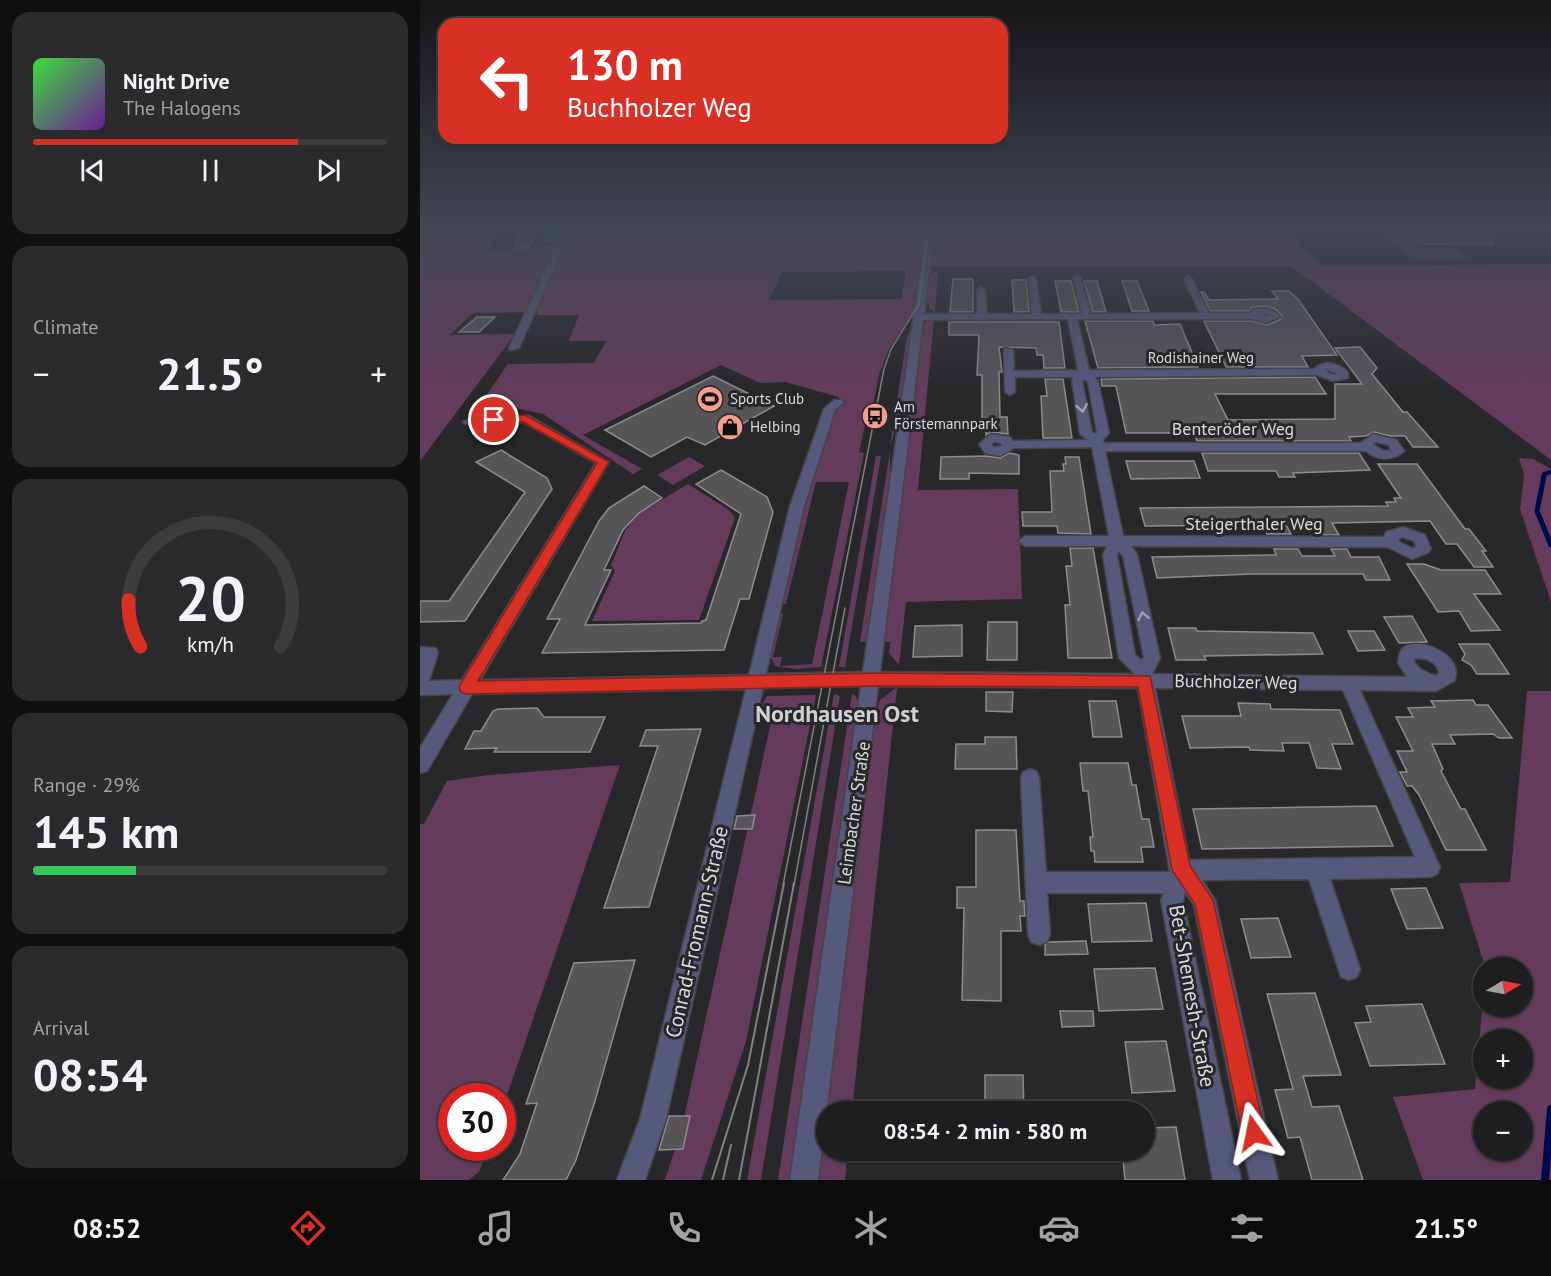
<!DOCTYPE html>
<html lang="en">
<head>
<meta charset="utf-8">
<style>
	:root { --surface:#1e1d1f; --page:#2b2a2c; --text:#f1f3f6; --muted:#a1a2a4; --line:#3c3b3d; --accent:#d93025 }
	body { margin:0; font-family:"PT Sans",sans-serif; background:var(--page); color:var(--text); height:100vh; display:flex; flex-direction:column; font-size:22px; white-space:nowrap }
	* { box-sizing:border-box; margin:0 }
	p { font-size:20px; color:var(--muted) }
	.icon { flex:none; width:33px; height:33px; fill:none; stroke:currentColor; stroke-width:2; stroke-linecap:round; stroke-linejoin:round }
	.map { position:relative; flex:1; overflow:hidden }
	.side { display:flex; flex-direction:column; gap:12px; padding:12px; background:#101011; width:420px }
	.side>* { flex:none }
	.banner { position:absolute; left:18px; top:18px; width:570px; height:126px; border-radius:18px; box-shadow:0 2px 4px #0004,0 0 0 2px var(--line); background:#d93025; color:#fff; overflow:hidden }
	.needle { width:39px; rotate:80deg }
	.buttons { position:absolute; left:1053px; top:957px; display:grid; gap:12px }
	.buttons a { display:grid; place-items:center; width:60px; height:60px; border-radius:50%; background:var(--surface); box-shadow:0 2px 4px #0004,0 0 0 2px var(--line); font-size:30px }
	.speed { position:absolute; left:18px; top:1083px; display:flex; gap:12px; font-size:30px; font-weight:700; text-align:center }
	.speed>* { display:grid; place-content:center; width:78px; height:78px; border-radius:50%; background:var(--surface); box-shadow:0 2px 4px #0004,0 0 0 2px var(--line); line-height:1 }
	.speed .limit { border:9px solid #d22; background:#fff; color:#111 }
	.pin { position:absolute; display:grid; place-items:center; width:51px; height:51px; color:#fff; margin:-26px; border:3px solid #fff; border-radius:50%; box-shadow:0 2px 6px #0007 }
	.me { position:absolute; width:66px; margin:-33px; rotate:348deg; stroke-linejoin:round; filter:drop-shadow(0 0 4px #0008) }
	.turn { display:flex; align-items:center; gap:21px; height:126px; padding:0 30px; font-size:27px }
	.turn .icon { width:78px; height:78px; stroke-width:2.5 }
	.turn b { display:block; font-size:42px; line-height:51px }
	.big { font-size:45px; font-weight:600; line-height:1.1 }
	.side .card { flex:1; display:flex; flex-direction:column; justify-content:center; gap:9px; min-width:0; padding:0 21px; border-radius:18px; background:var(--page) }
	.side .dial { align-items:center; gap:0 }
	.dial svg { height:156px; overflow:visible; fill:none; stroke:var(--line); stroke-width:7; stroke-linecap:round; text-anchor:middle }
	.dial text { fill:var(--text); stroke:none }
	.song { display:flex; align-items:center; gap:18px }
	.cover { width:72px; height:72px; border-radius:9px; background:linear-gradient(135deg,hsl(120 70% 55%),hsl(280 70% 35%)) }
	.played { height:6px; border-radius:3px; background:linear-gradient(90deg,var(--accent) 75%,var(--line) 75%) }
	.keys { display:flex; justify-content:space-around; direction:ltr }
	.heat { display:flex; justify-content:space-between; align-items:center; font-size:33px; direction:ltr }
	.charge { height:9px; border-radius:4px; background:linear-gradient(90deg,#34c759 29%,var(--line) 0) }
	.trip { position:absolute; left:396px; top:1101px; width:339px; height:60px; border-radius:30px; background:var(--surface); box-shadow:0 2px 4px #0004,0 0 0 2px var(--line); font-weight:600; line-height:60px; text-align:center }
	.tab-bar { display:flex; height:96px; justify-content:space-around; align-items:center; background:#0c0c0c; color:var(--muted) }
	.tab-bar .icon { width:42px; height:42px }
	.tab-bar .selected { color:var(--accent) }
	.tab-bar b { font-size:27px; color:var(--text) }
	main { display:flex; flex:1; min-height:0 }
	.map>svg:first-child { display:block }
	.green { fill:#643b5c; fill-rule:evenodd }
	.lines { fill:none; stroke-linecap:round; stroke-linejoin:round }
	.stream-far2 { stroke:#00094c; stroke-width:4 }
	.stream-far1 { stroke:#00094c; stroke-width:5 }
	.stream { stroke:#00094c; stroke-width:8 }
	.building { fill:#575558; stroke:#8e8c8f; stroke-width:1.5 }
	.minor-casing { stroke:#454446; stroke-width:3 }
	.minor { fill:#56597b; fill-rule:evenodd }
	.tram-far1 { stroke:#818182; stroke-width:1.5 }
	.tram { stroke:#818182; stroke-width:2 }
	.oneway { stroke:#9fa0b0 }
	.route { fill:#d93025; stroke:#8d1f18; stroke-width:1.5 }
	.labels { text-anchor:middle; stroke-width:6; stroke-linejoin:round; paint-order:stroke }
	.far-street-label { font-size:15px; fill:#dbdbdc; stroke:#282729 }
	.far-poi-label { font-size:15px; fill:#dbdbdc; stroke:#282729; text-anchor:start }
	.street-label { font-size:18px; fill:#dbdbdc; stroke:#282729 }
	.near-street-label { font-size:21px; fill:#dbdbdc; stroke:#282729 }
	.district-label { font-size:24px; font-weight:bold; fill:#d0cfd2; stroke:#282729 }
</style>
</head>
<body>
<main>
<section class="side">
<div class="card">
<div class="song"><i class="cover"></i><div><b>Night Drive</b><p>The Halogens</p></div></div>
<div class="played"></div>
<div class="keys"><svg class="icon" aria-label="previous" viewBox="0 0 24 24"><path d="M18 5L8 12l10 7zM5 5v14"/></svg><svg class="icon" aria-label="pause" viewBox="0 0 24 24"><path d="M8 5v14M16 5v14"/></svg><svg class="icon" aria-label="next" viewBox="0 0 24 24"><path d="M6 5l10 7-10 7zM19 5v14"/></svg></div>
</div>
<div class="card"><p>Climate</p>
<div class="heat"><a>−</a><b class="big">21.5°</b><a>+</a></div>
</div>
<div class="card dial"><svg viewBox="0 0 100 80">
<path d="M14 69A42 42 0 1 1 86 69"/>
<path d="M14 69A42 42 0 0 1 8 45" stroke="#d93025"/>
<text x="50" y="56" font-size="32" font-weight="700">20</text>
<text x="50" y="72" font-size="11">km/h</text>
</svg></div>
<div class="card"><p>Range · 29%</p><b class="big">145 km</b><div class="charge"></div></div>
<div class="card"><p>Arrival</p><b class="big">08:54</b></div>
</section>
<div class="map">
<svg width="1131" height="1180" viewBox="0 0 1131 1180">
	<rect width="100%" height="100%" fill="#282729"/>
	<path class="green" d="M0,231H76L70,251L138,245L141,231H865L902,266L1131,264V460L871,266H501L495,309L469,349L459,374L453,406H449L439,452L444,453L401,667L376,669L355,666L349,653L358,614H363L353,657H362L360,666L392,664L429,482H396L366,604H361L391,482L419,397L365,382L340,383L301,365L163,435L222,469L213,474L123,414L100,409L54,413L88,364L173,363L187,341H149L159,315H117V312L53,313L30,335L95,334L0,461ZM486,271L481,299L349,300L362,272Z
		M961,233H987L1001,246H974Z
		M980,247L1034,248L1048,259H991Z
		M514,272H518L515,312L509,308V303H506L510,274Z
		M514,318L498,490L598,489L602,599L486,602L479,665L469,653L470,642H464L503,328L505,323Z
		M494,326L479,418L470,446L487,336Z
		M470,451V492L448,642H440Z
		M456,456H461L425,667H419Z
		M269,457L285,466L253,485L237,475Z
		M1099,458L1113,459L1131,469V602L1100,509L1104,475Z
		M268,484L309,510L315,518L279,620L172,621L195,571L191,565L205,531L218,514Z
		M477,687L432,1111L406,1112V1150L428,1151L425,1180H398L456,711L460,700Z
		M1107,691H1131V1180H1003L973,1097L1055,1089L1063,998L1064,1006H1102V968L1065,967L1039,883L1090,882ZM1064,1040H1102V1078H1064ZM1064,1112H1102V1150H1064Z
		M414,694L420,696L341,1180H327Z
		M432,694L436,696L439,705L371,1180H358Z
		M396,695L326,1041L281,1180H245L255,1149H263L270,1117L265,1116V1113L351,722H337L342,705L347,696Z
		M200,765L83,1107L82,1096H32V1148H68L59,1172L49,1180H0V824H4L27,781L69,775Z"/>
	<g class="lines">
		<path class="stream-far2" d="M1123,477L1124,474L1131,472"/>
		<path class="stream-far1" d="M1124,476L1117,511L1131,545"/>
		<path class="stream" d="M1125,1180L1131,1109"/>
	</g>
	<path class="building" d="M100,231H116L110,247L95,249Z
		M986,231H1073V244H1002Z
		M533,279H553V312H530Z
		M592,280H606L609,312H594Z
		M635,281H651L659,312H641Z
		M664,281H677L686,312H673Z
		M702,281H717L729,311H712Z
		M852,291H869L878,299L917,355L882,356L888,367H806L784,321H833L847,325L861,319L862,316L855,309L844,306L831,308L829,311H790L781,292H784L789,300L858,299Z
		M57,317H75L59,332H39Z
		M665,321H733L734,325L760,324L778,367L678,368Z
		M529,322H639L645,368H624L623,355H617L616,348L579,347L582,372H579L580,417H587L588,434L571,432L566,435V425H562V375H557L559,335H529Z
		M940,347L957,368L952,374L983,412H987L1018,447H993L985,436H970L954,432L946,436L929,437L931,441H777L774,433H706L696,386H682L681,379L895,377L906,394H795L808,420L915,419V384H942L915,348Z
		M293,376L354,406L285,445L267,437L231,457L185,430Z
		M625,379H643L652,438H623L621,396H627Z
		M81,450L127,478L132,489L45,621L0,622V601H29L105,492L56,462Z
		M589,453L599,455V474L549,473V479H520L521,457L566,456L580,458Z
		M782,453H939L950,470L873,473L875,477H859L856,471H788Z
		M645,457H659L671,534L638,533L637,526H603L602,512H632L630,471H644L643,464H646Z
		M706,461H774L780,478L711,479Z
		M958,464H997L1045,529H1049L1066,551H1062L1073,567H1054L1037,544H1026L1010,521L912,523L919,535H904L897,522L865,523L871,534H847L843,525L725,526L720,508L968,506L966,502H976L974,498H981Z
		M301,470L347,497L353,512L329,599H320L304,650L122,653L140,619H127L179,521L189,508L224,486L242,498L219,513L203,530L184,570H191L165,625L281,623L282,621L286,620L321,514L276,484Z
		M650,548H673L692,658H648L645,605H650L646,566H652Z
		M854,549H878L882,556H915L911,549H927L931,557H959L970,580H946L943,574H832L737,578L732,557L856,555Z
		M987,564H1004L1021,570H1065L1081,594H1054L1080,630L1051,631L1039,611L1018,612Z
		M992,616L1007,642L979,643L964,617Z
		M568,622H597V660H567Z
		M542,625V656L493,657L495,626Z
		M748,628H776L777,631L893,633L903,654L784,656L786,660H756Z
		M928,631H954L965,650L938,651Z
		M1039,644H1069L1089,674H1057L1051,665L1042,660L1045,654Z
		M566,692H593L592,712L566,711Z
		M1053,700L1056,705H1068L1092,738H1079L1073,734L1030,735L1035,744H1012L1023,769L1021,771L1041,809H1045L1066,850H1026L999,795L992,786H987L980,772H987L977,751H993L976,717H993L988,708L1015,707L1011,701Z
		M669,701H696L702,737H673Z
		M818,703L850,704L851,709L920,710L933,744H912L921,769L897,768L889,743H862L864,751L830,750L829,747L770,748L762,716H821Z
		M117,708L124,717H185L170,752H74L77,748L45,749L54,731H61L73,711L78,709Z
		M281,729L229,907L184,908L238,746H220L226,730Z
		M565,737H596L597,769H535L536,744H565Z
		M660,763H708L712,785H716L722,819H729L734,847H721L723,862H675L674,851H671L670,837H673L668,791H663Z
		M956,806L973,846L782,849L773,809Z
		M335,815L332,829H314L317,816Z
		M556,830H596L600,901H604L605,916H600L601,931H581V1001L542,1000L544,908H537V887H556Z
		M1006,888L1023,928L987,929L971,889Z
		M726,903L732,941L672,942L668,904Z
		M858,918L871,957L831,958L821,919Z
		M666,941L668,954L625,955V945L629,942Z
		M215,960L175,1101L156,1160L146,1180H83L100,1154L117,1103L106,1104L154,963Z
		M735,968L743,1009L679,1011L674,969Z
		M895,993L921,1075L883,1076L892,1107L919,1106L943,1180H892L880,1137L868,1138L855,1090L873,1089L847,994Z
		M1002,1004L1025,1064L950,1066L935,1023L951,1022L946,1006Z
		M640,1011H673L674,1026L642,1027Z
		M746,1041L755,1091L712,1093L705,1042Z
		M565,1075H603L604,1112H565Z
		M249,1116H270L263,1149L239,1150Z
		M756,1127L765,1180H705L702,1150H724V1128Z"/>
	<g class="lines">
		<defs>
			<path id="minor" d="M129,231H137L135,239L145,244L99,348L90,350L89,348L137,245L127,240Z
				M506,231H514L504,314H557V290L561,287L565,290L567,314H612L608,279L612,276L616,279L621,314H662L653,278L657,275L661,278L671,314L780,313L764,279L768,276L772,279L789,313H830L832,310C843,307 853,307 860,317L846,323L833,319H657L669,370L894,369C904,359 918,363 928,372V378L913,381L897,375L674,377L678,381L689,433L683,440L684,443H941L953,434L977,440L984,451C973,462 957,460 946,451H685L703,536L964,537L966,532L983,527L1005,535L1011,549L1009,552L992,559L967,547L711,546L717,554L740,658L732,674L987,677L978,663C979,659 979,652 982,649C998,634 1046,656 1034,681L1016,691L940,690L1020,867L1017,874L1010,877L910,879L940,969L937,977L929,980L921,977L889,879L782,880L795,900L858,1180H830L774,905L765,892L763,900L821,1180H793L741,900L744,893H627L630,934L627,942L619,945L611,942L608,934L601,778L603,772L610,769L617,772L619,778L626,872H750L718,688L458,686L398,1180H370L441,686L343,688L246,1119L225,1180H197L220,1119L326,689L52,694L7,771L0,773V748L33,694L0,695V647L16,648L18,653L9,681L42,680L176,463L103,422L45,424L43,422L49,419L109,416L189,462L60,680L329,675L370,506L404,409L414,400H422L424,402L415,410L384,506L346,674L443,672ZM846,314L849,316L839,315ZM648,319L658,370L594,371L593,350L584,348L585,392L590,395L595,392V377H654L652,380L660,434L668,440L593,441L590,437L571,434L559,444L565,453L580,456L594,448L672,447L689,536H605L598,541L605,546H687L683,555L699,658L715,674L460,672L503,320ZM905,369L918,374H910ZM664,379L668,382L677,433L675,434L672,432L662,381ZM574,442L581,443L582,446L573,447L571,444ZM956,442L969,445L971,450L963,451L953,444ZM982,537L994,541L996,547L992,548L979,542V538ZM699,551L703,556L724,657L721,660L715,655L697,555ZM995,658C1006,658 1017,661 1019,673L1015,676L1000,669L994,662ZM735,688L923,690L995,857L769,860Z"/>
		</defs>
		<use href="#minor" class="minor-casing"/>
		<use href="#minor" class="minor"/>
		<path class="tram-far1" d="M363,885L464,369L471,349L499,304L508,231
			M374,885L425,608"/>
		<path class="tram" d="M292,1180L328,1065L364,883
			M303,1180L311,1145
			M319,1180L374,883"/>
	</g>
	<defs><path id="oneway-chevron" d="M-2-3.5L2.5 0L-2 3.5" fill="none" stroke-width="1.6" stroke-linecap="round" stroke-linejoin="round" transform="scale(1.5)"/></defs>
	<g class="oneway">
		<use href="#oneway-chevron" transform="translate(662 408) rotate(80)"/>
		<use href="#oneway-chevron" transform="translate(723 616) rotate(-102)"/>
	</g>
	<linearGradient id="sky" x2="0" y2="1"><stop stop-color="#161517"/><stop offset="0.58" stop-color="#424754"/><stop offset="1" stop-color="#424754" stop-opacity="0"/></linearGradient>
	<rect width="1131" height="396" fill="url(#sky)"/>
	<path class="route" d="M105,415L189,462L58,681L461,673L730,676L770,866L793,900L845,1133L842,1142L834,1145L825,1142L822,1133L775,904L752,870L718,687L461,686L46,694L41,692L39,687L41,683L177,463L103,422L74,423L69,420L74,417Z"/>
	<defs>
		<symbol id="stadium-disc" viewBox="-11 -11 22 22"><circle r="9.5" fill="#f59d8e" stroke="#282729"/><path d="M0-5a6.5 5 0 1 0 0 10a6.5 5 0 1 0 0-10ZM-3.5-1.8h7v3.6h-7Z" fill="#111"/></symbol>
		<symbol id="bus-disc" viewBox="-11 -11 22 22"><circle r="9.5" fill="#f59d8e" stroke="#282729"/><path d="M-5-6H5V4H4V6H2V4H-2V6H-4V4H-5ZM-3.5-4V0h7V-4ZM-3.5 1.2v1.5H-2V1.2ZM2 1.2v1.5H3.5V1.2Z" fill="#111"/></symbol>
		<symbol id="shop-disc" viewBox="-11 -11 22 22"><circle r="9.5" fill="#f59d8e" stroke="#282729"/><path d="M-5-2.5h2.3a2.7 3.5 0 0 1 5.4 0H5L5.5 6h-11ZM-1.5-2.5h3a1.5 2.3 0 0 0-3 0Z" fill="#111"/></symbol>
	</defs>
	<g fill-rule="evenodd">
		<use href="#stadium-disc" x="275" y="384" width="30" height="30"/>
		<use href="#bus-disc" x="440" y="401" width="30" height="30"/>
		<use href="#shop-disc" x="295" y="412" width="30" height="30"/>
	</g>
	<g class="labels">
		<g class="far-street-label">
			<text x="781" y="363">Rodishainer Weg</text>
		</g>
		<g class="far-poi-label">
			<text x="310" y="404">Sports Club</text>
			<text x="474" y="412">Am<tspan x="474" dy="17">Förstemannpark</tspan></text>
			<text x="330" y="432">Helbing</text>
		</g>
		<g class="street-label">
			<text x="813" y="435">Benteröder Weg</text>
			<text x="834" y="530">Steigerthaler Weg</text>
			<text transform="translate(816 682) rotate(1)" y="6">Buchholzer Weg</text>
			<text transform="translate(434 813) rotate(-82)" y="6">Leimbacher Straße</text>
		</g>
		<g class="near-street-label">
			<text transform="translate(277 932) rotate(-77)" y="7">Conrad-Fromann-Straße</text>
			<text transform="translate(772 996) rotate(80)" y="7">Bet-Shemesh-Straße</text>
		</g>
		<g class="district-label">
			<text x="417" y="722">Nordhausen Ost</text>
		</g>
	</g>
</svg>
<div class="buttons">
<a><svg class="needle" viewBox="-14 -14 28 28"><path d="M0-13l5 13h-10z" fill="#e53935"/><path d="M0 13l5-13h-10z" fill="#a1a2a4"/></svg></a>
<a>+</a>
<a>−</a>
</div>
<div class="speed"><div class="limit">30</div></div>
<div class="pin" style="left:74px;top:420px;background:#d93025"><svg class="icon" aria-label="arrive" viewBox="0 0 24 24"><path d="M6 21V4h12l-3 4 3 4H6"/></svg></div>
<svg class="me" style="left:834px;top:1133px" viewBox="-20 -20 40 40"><path d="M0-17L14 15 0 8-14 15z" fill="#d93025" stroke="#fff" stroke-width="4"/></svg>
<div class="trip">08:54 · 2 min · 580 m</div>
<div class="banner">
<div class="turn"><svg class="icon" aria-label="left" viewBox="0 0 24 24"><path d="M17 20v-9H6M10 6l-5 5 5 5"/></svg><div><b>130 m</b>Buchholzer Weg</div></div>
</div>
</div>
</main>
<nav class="tab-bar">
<b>08:52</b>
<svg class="icon selected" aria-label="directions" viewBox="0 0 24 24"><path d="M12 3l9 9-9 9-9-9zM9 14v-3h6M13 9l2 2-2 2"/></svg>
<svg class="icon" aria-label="music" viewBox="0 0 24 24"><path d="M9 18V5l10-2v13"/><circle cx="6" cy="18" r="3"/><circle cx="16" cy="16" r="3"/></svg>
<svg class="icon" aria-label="phone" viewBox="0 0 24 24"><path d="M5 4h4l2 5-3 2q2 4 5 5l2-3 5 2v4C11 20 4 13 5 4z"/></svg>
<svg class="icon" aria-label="climate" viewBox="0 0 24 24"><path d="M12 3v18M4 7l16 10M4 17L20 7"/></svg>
<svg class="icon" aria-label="car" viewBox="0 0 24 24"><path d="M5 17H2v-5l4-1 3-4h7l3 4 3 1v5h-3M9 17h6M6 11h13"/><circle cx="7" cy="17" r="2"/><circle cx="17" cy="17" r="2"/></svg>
<svg class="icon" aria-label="filters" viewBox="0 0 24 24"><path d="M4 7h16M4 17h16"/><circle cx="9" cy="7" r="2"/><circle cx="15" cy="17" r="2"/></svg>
<b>21.5°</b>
</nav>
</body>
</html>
